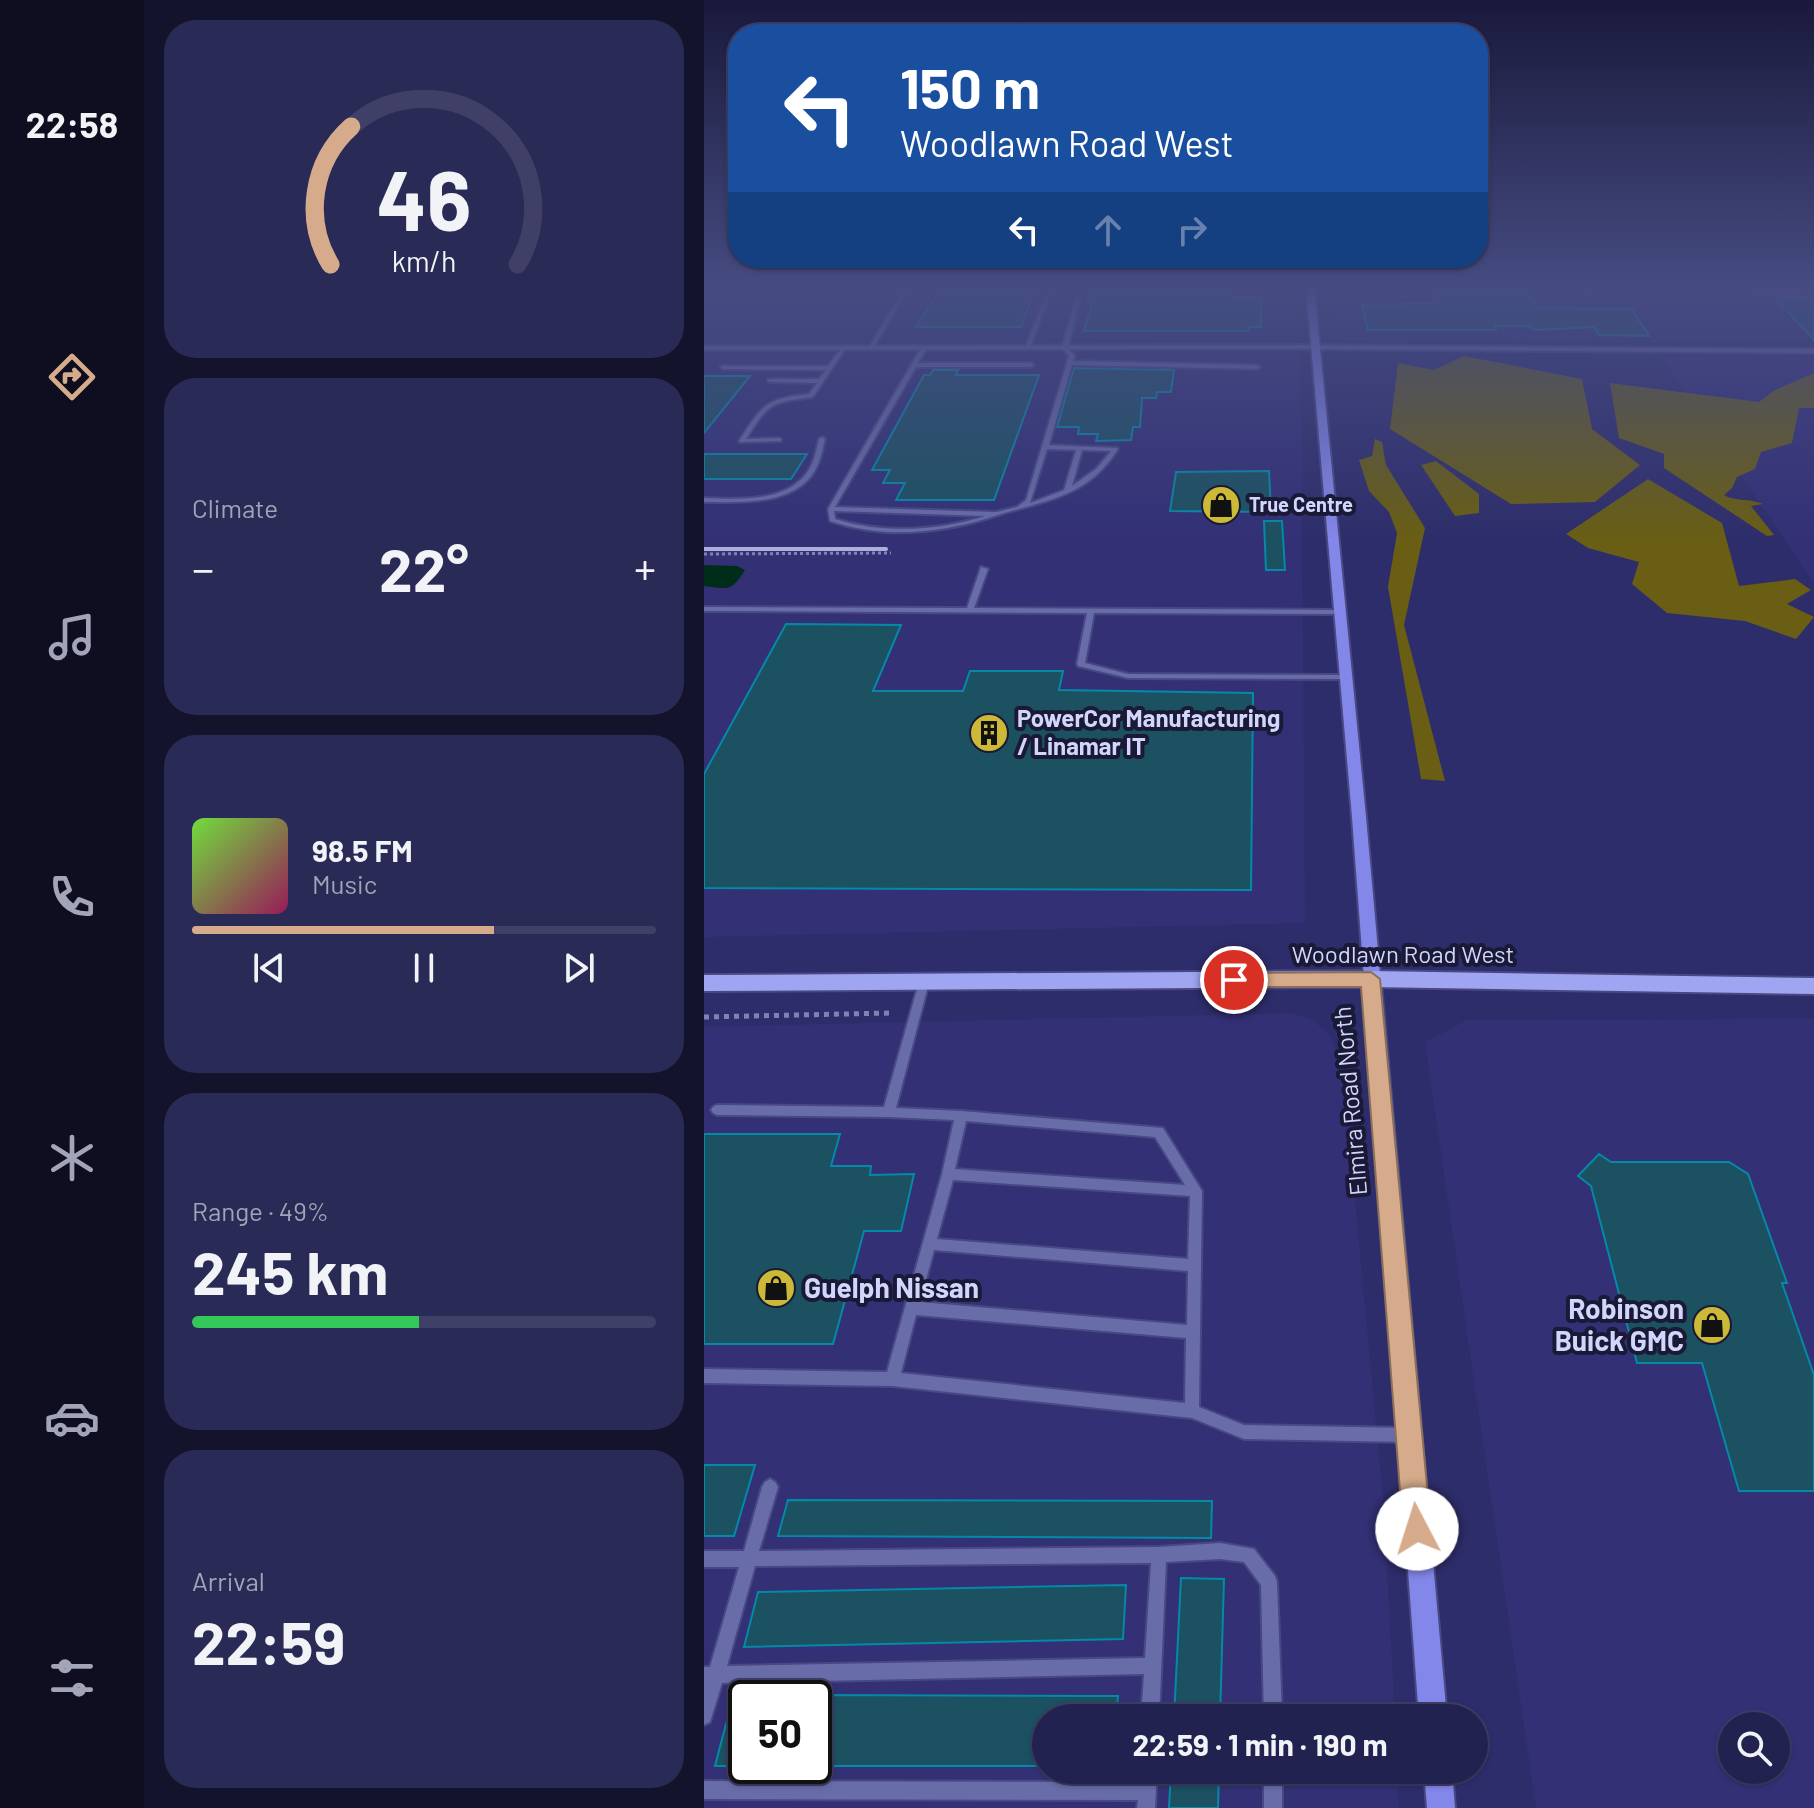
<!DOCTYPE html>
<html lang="en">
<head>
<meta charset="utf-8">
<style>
	:root { --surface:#222250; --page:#2a2a57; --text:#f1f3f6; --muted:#a2a4b7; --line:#3f3f67; --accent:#d6ab8b }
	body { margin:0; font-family:Barlow,sans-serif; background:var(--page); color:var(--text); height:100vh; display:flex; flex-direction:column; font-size:30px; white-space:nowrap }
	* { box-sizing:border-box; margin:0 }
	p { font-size:26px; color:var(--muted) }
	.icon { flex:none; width:44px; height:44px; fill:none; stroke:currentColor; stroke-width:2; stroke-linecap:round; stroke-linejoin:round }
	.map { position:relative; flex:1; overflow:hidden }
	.details { display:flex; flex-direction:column; gap:20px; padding:20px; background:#13132c; width:560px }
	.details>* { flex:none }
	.hud { position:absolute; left:24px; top:24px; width:760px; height:244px; border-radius:32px; box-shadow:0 2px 6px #0004,0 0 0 2px var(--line); background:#1a4fa0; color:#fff; overflow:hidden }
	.fabs { position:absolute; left:1014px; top:1712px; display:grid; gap:16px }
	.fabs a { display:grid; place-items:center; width:72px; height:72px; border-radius:50%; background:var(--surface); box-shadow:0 2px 6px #0004,0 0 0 2px var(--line); font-size:40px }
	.speed { position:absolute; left:24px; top:1680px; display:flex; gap:16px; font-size:40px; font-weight:700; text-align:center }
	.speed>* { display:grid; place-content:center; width:104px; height:104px; border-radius:50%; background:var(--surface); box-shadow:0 2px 6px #0004,0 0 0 2px var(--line); line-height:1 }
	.speed .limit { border:4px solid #111; border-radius:12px; background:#fff; color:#111 }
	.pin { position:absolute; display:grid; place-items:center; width:68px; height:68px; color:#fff; margin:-34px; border:4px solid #fff; border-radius:50%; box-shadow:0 2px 8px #0007 }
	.me { position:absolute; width:88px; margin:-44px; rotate:355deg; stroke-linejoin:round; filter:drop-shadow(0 0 6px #0008) }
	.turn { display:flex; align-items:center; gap:28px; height:168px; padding:0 40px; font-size:36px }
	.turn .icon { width:104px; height:104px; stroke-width:2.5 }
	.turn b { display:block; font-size:56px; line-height:68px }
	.lanes { display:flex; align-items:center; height:76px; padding:0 40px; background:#0003; justify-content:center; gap:40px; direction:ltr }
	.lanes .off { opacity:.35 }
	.big { font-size:60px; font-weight:700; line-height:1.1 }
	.details .card { flex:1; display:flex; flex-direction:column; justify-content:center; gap:12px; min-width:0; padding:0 28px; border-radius:32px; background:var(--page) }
	.details .dial { align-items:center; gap:0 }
	.dial svg { height:208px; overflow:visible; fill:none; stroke:var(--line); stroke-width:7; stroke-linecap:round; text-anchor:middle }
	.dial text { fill:var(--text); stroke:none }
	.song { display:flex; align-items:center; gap:24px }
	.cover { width:96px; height:96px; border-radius:12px; background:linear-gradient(135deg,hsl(100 70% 55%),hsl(330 70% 35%)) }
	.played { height:8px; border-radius:4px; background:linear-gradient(90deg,var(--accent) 65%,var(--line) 65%) }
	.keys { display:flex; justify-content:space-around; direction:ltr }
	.heat { display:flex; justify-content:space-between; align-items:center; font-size:44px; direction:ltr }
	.charge { height:12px; border-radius:6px; background:linear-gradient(90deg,#34c759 49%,var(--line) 0) }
	.trip { position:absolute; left:328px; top:1704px; width:456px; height:80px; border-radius:40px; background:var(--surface); box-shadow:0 2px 6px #0004,0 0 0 2px var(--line); font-weight:700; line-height:80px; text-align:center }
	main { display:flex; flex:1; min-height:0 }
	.tabs { display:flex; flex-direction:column; width:144px; justify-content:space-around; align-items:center; background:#0e0e20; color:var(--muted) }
	.tabs .icon { width:56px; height:56px }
	.tabs .on { color:var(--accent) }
	.tabs b { font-size:36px; color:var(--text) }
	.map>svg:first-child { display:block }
	.built { fill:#333076; fill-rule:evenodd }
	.forest { fill:#695e13 }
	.water { fill:#002d1a }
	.building { fill:#1b5160; stroke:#048aa7; stroke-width:2 }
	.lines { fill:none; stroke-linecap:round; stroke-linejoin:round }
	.service-casing { stroke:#484882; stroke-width:4 }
	.minor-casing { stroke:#484882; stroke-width:4 }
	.secondary-casing { stroke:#484882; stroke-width:4 }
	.primary-casing { stroke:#484882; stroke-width:4 }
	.path-far1 { stroke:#8182b4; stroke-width:3; stroke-dasharray:3 3; stroke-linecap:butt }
	.path { stroke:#8182b4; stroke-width:5; stroke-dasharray:5 5; stroke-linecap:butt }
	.service { fill:#686ca9; fill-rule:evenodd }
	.minor { fill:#686ca9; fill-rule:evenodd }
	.secondary { fill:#8487ea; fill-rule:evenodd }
	.primary { fill:#a0a5f1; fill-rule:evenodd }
	.rail { stroke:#acafdb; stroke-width:4 }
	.route { fill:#d6ab8b; stroke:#8b6f5a; stroke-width:2 }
	.labels { text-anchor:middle; stroke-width:8; stroke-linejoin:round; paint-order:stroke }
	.far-poi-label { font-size:20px; font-weight:bold; fill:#d2d6fc; stroke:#1a1a36; text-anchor:start }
	.poi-label { font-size:24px; font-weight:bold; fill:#d2d6fc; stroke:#1a1a36; text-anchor:start }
	.street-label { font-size:24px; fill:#d2d6fc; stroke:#1a1a36 }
	.near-poi-label { font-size:28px; font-weight:bold; fill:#d2d6fc; stroke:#1a1a36; text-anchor:start }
</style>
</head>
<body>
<main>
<nav class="tabs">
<b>22:58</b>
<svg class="icon on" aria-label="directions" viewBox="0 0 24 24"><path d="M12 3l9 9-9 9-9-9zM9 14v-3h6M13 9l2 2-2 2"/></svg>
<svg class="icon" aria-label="music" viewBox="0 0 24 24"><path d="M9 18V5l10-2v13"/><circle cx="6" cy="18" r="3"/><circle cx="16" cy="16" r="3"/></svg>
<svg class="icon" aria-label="phone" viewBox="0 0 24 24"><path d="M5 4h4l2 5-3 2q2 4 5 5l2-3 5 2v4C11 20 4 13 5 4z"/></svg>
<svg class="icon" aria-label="climate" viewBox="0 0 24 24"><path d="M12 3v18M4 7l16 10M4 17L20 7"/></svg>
<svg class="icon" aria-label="car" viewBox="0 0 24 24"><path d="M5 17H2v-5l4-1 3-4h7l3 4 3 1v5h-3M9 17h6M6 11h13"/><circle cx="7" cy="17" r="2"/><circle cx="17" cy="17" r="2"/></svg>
<svg class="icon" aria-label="filters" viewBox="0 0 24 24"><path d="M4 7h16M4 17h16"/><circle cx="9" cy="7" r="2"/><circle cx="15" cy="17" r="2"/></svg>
</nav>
<section class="details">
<div class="card dial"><svg viewBox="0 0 100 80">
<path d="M14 69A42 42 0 1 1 86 69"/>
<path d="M14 69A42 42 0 0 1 22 16" stroke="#d6ab8b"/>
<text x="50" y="56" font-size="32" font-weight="700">46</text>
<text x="50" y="72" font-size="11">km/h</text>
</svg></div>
<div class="card"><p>Climate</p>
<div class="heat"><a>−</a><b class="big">22°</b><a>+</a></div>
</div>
<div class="card">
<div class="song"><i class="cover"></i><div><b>98.5 FM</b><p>Music</p></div></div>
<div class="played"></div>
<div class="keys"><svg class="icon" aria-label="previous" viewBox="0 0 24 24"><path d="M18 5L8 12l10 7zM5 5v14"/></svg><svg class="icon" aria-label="pause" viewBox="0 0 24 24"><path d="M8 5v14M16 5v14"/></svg><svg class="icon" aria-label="next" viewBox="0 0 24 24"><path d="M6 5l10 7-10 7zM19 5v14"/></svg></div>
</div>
<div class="card"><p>Range · 49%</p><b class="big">245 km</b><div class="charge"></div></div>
<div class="card"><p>Arrival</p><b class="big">22:59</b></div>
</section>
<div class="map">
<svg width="1110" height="1808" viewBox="0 0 1110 1808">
	<rect width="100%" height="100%" fill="#2e2d6b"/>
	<path class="built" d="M0,287H591L597,374L601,923L0,937Z
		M630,287H1110V343L636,341Z
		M957,356H1110V584Z
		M584,1013L605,1018L624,1032L638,1063L679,1499L691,1718H342V1770H693L695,1808H0V1027ZM42,1698H110V1766H42Z
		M1110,1019V1808H832L721,1042L763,1020ZM1028,1726H1072V1770H1028Z"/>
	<path class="forest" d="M760,356L878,379L888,429L936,465L891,502L807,504L686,429L694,363L730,370Z
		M1110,373V408H1095L1088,443L1057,452L1051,469L1033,477L1028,488L1020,495C1032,502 1045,498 1059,504L1047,506L1070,535L1063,536L960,468V454L915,438L906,383L1055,402L1069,391Z
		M671,439L678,442L682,465L721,528L700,625L741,781L717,779L684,587L693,533L685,512L665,491L655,460L668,456Z
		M732,461L775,494V513L751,516L717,465Z
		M944,479L1018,523L1035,586L1091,579L1107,590L1083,604L1110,617L1092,639L1041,621L963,613L928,584L935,562L884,548L862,534Z"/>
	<path class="water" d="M0,565L33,566L41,570C27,592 25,589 0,586Z"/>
	<path class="building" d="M238,287H332L317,327H212Z
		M387,287H529V297H557V327H544V331H380L388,304L383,302Z
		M725,287H822L833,308L928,309L945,336L895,335L890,327L829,330L827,326H791L792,330H664L658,305L731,303Z
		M1072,299L1110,301V340Z
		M370,368L470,370L467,392H453L452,398H438L436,427H429L427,440L392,441L394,434H374L375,427H353Z
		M229,370H254L252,375H335L290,500H192L201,483H179L186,470H168L220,375H226Z
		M0,376H46L0,433Z
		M0,454H103L87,479H0Z
		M565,471L567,512L466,511L472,472Z
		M560,521H578L581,570H562Z
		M82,624L197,625L169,691H259L266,671H359L355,690L549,693L547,890L0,888V774Z
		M0,1134H136L127,1166H167L166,1175L210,1174L197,1231H160L129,1344H0Z
		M895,1154L907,1162H1025L1044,1174L1083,1283H1078L1110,1375V1491H1035L998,1363H933L887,1186L874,1176Z
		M0,1465H51L30,1536H0Z
		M84,1500L508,1501L507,1538L74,1536Z
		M477,1578L520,1579L516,1718H470Z
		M422,1585L419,1639L40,1647L54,1592Z
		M42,1685V1766H11L32,1686Z
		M110,1695L414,1696L412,1718H342V1766H110Z
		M467,1770H515L514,1808H465Z"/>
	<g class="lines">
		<defs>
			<path id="service" d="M201,287H206L169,348L164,349Z
				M345,287H349L326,348L321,349Z
				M549,287H701L714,289L712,290Z
				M882,287H887L890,295H886Z
				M1032,287H1042L1069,294L1110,296V298L1069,296Z
				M372,298L376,299L364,348L371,356L369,361L553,365L556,367L553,369L368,365L345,445L413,448L414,449C384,497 343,500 294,515C240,533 182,540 126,521L124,509L207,365L217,348L220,346L223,348L214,363H327L330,365L327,367H212L131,507L292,512L313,507L322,500L365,356L358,348ZM343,449L372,450L360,490L326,503ZM378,450L407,451L392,469L368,486ZM130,511L281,516C234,531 179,534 131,519Z
				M139,346L142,348L109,397C66,403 66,402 42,439L75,438L77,439V441L36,442L35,441C58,406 61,398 105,394L113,383L66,382L64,381V379H115L122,370L19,369L17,368V366H124Z
				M118,437L121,439C118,452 116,464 108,475C85,506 34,502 0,502V498C32,499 79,503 102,474C110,464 112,451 115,439Z
				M277,567L284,569L270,608L640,610L641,612L637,614L390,613L381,663L424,674L642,675L646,677L642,679L424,678L374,666L373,664L383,613L0,611V607L263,608Z
				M220,978L224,979L225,982L192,1108L257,1111L459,1128L498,1191L495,1407L540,1425L705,1428L710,1430L712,1435L710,1440L705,1442L540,1439L488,1418L188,1386L0,1383V1369L183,1372L238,1174L250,1120L185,1117L13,1115L9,1113L7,1110L9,1107L13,1105L180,1107L215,982L216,979ZM262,1121L451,1137L481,1185L251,1169ZM249,1180L486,1196L484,1259L233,1239ZM230,1250L484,1271L483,1325L216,1302ZM212,1315L482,1338L481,1403L197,1373Z
				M66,1479L71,1482L74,1487L55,1551L455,1547L516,1543L550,1549L571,1576L573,1582L578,1718H560L557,1585L540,1562L516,1559L462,1562L455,1718H437L440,1674L18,1683L6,1722L0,1725V1667H6L35,1567H0V1551H40L58,1487L61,1482ZM447,1563L441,1658L23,1666L51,1566Z
				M435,1770H453L451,1808H433L434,1800L0,1799V1781L435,1782Z
				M560,1770H578V1808H560Z"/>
			<path id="minor" d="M590,345L1110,349V353L590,349L0,350V346Z"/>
			<path id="secondary" d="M602,287H610L662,817L743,1718H715L648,817Z
				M720,1770H748L751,1808H723Z"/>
			<path id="primary" d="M667,971L1110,978V994L667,987L0,991V975Z"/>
		</defs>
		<use href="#service" class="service-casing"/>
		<use href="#minor" class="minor-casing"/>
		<use href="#secondary" class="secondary-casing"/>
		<use href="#primary" class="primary-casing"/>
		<path class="path-far1" d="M0,554L187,553"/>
		<path class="path" d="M0,1017L187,1013"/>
		<use href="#service" class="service"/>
		<use href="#minor" class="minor"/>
		<use href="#secondary" class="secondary"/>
		<use href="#primary" class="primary"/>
		<path class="rail" d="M0,549H182"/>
	</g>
	<linearGradient id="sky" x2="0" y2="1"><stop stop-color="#19193b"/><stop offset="0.53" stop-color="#464c82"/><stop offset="1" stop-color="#464c82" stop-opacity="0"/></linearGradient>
	<rect width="1110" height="541" fill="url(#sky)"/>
	<path class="route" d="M667,972L676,979L727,1529L723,1539L713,1543L703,1539L699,1529L657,987H530L520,980L530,973Z"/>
	<defs>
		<symbol id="shop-disc" viewBox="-11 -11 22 22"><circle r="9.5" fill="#cdb938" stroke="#1a1a36"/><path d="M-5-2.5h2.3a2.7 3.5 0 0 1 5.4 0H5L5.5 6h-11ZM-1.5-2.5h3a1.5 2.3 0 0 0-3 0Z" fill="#111"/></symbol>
		<symbol id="building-disc" viewBox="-11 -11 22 22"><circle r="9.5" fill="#cdb938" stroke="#1a1a36"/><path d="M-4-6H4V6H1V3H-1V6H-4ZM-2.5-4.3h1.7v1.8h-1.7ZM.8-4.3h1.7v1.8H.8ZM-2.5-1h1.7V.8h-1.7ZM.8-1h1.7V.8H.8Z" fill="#111"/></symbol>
	</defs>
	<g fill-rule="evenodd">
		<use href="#shop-disc" x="495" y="483" width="44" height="44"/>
		<use href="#building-disc" x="263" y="711" width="44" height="44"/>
		<use href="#shop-disc" x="50" y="1266" width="44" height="44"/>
		<use href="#shop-disc" x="986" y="1303" width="44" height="44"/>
	</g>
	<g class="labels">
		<g class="far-poi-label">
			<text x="545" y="512">True Centre</text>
		</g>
		<g class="poi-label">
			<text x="313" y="727">PowerCor Manufacturing<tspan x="313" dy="28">/ Linamar IT</tspan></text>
		</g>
		<g class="street-label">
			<text x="699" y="963">Woodlawn Road West</text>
			<text transform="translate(647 1101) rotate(-95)" y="8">Elmira Road North</text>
		</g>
		<g class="near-poi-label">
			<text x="100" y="1298">Guelph Nissan</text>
			<text x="980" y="1319" text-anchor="end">Robinson<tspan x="980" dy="32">Buick GMC</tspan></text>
		</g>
	</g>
</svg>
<div class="fabs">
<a><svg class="icon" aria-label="search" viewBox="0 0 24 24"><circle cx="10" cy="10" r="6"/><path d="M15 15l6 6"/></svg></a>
</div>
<div class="speed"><div class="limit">50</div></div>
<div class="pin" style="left:530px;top:980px;background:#d93025"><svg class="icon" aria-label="arrive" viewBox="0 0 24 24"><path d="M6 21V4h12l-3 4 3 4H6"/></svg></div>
<svg class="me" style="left:713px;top:1529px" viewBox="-20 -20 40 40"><circle r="19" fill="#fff"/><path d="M0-13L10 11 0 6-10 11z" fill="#d6ab8b"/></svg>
<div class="trip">22:59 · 1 min · 190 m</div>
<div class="hud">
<div class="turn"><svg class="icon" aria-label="left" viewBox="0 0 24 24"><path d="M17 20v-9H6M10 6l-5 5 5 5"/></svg><div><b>150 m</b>Woodlawn Road West</div></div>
<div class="lanes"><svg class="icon" aria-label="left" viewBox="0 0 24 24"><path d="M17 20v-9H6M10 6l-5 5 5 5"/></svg><svg class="icon off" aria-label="ahead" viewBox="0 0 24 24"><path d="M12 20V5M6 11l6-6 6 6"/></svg><svg class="icon off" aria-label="right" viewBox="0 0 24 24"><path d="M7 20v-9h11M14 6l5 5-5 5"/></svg></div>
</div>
</div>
</main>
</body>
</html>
